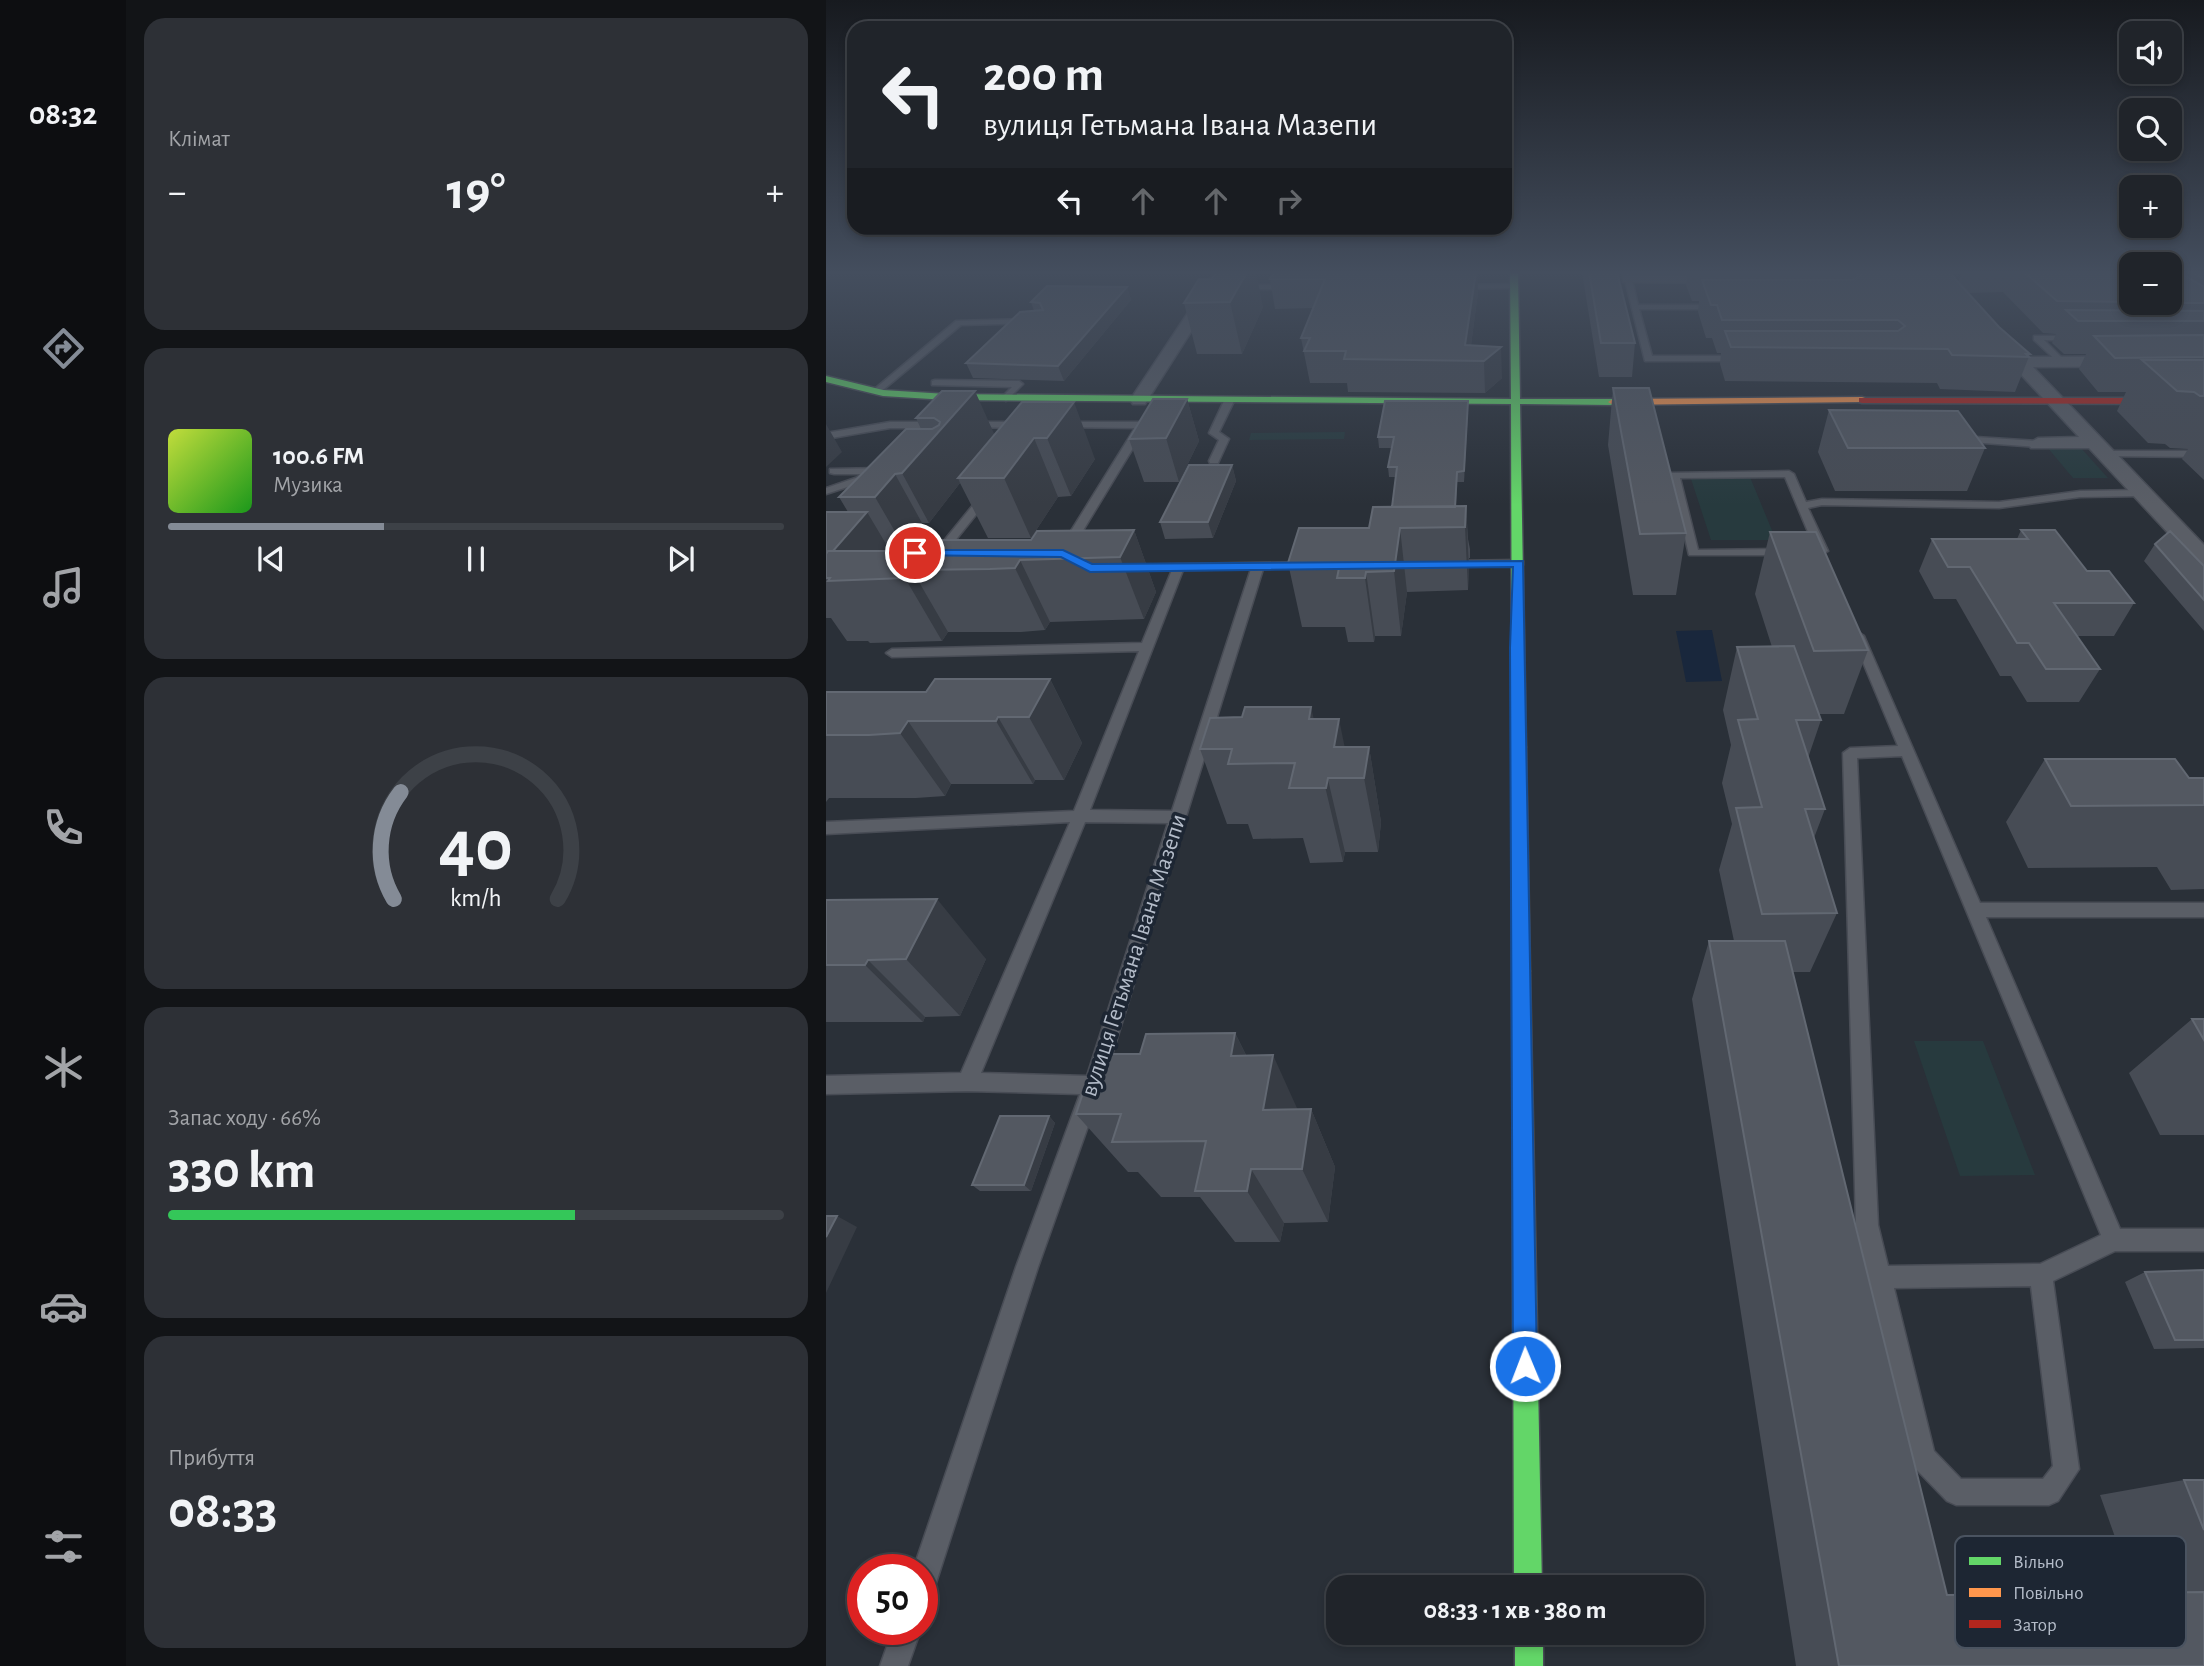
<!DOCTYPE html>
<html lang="uk">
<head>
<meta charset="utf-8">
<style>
	:root { --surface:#20242a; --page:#2d3036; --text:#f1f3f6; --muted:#a2a4a8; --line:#3d4147; --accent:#848b96 }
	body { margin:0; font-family:"Alegreya Sans",sans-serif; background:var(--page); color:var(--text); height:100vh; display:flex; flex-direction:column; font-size:26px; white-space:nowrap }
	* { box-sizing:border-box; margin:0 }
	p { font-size:23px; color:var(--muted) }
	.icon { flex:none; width:38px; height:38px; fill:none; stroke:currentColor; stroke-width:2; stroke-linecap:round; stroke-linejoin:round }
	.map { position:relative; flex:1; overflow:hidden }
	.panel { display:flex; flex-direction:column; gap:18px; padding:18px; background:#121417; width:700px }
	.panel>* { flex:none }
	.banner { position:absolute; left:21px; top:21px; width:665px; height:214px; border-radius:21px; box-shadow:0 4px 10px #0003,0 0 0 2px var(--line); background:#20242a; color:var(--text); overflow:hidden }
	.controls { position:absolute; left:1293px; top:21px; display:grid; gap:14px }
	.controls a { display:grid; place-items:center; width:63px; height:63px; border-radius:14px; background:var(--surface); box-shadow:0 4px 10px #0003,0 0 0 2px var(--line); font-size:35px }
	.speed { position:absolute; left:21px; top:1554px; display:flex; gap:14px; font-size:35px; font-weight:700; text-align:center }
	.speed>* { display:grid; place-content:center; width:91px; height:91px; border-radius:50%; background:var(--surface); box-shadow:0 4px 10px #0003,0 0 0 2px var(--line); line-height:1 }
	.speed .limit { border:10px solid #d22; background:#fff; color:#111 }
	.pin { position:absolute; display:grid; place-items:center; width:60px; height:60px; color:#fff; margin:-30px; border:4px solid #fff; border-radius:50%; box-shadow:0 2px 7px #0007 }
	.me { position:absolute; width:77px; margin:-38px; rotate:359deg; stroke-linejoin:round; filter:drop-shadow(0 0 5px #0008) }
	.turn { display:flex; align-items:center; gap:24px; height:147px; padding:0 21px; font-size:32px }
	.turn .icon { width:91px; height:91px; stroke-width:2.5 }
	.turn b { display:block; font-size:49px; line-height:60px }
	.lanes { display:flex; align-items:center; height:66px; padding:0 21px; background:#0003; justify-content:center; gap:35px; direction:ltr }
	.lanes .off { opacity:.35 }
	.big { font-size:52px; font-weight:700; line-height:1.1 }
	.panel .tile { flex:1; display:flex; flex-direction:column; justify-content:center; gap:10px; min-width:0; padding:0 24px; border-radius:21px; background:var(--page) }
	.panel .dial { align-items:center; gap:0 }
	.dial svg { height:182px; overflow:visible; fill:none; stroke:var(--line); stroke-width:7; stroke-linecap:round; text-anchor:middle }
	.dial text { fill:var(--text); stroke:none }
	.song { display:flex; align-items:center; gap:21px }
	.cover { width:84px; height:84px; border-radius:10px; background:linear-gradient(135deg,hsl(70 70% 55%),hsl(120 70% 35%)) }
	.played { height:7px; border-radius:4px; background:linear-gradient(90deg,var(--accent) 35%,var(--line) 35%) }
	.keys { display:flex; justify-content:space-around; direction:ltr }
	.heat { display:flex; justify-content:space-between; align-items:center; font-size:38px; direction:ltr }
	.charge { height:10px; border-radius:5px; background:linear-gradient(90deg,#34c759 66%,var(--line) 0) }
	.trip { position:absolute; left:500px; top:1575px; width:378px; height:70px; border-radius:21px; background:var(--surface); box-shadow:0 4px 10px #0003,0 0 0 2px var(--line); font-weight:700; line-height:70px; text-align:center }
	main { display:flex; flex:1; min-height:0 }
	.tabs { display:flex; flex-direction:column; width:126px; justify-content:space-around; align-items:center; background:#0d0e11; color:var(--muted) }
	.tabs .icon { width:49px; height:49px }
	.tabs .selected { color:var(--accent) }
	.tabs b { font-size:32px; color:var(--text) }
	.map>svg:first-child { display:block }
	.green { fill:#273a3e }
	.water { fill:#19273c }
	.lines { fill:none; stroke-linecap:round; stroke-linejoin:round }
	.lane-casing { stroke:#484c55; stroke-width:3 }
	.street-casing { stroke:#484c55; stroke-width:3 }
	.fast-casing { stroke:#484c55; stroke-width:3 }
	.slow-casing { stroke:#484c55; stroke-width:3 }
	.jam-casing { stroke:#484c55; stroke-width:3 }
	.lane { fill:#5a5e66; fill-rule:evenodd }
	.street { fill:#5a5e66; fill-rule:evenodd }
	.fast { fill:#63d668; fill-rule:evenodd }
	.slow { fill:#ff974d; fill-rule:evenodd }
	.jam { fill:#b3261e; fill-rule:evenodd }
	.wall { fill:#474c55 }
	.shaded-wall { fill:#373c44 }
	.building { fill:#535861; stroke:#626872; stroke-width:2 }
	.route { fill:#1a73e8; stroke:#114b97; stroke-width:2 }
	.labels { text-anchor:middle; stroke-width:7; stroke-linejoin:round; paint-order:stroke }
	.near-street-label { font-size:24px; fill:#b4bcc9; stroke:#1d2633 }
	.key { fill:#1d2633; stroke:#4a5360; stroke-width:2 }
	.key-label { font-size:19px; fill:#b4bcc9 }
</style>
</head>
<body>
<main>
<nav class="tabs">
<b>08:32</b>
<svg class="icon selected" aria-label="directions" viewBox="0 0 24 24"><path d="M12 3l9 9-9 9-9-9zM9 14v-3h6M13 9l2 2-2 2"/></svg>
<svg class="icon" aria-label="music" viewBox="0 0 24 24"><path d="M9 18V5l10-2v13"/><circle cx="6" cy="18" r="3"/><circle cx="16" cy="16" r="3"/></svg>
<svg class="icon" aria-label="phone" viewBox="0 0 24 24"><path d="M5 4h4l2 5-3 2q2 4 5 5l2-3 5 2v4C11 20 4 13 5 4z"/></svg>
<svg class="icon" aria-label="climate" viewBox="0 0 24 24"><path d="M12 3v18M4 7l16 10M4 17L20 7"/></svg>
<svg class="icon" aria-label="car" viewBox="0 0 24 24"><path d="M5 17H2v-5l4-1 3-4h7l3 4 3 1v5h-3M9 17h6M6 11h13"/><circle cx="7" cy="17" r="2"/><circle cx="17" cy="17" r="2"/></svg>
<svg class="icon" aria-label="filters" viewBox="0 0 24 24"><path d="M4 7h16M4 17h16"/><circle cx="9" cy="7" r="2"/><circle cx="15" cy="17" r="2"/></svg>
</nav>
<section class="panel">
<div class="tile"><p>Клімат</p>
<div class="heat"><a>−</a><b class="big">19°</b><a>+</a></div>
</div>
<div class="tile">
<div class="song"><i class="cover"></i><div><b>100.6 FM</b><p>Музика</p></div></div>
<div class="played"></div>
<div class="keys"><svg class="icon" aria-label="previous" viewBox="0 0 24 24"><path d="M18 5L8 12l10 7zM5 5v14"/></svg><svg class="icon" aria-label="pause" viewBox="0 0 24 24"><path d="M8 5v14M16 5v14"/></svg><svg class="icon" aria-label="next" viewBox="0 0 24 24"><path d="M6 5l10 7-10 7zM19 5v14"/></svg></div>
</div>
<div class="tile dial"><svg viewBox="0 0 100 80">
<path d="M14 69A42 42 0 1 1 86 69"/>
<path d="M14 69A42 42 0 0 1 17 22" stroke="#848b96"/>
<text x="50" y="56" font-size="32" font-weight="700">40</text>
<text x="50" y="72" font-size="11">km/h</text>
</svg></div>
<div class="tile"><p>Запас ходу · 66%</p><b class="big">330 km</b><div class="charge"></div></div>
<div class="tile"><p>Прибуття</p><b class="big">08:33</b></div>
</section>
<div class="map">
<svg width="1378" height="1666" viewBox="0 0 1378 1666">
	<rect width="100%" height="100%" fill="#2a3038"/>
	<path class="green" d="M519,432L518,439L423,440L425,433Z
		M1221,447H1254L1282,478H1247Z
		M924,477L950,540H885L865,479Z
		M1088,1041H1157L1209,1175L1134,1176Z"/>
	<path class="water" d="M886,630L896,681L860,682L850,631Z"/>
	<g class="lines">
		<defs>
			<path id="lane" d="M797,272H804L812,305H894L898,307L894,309H813L826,356H915L919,359L918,361H819Z
				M690,284L687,288L632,289L628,287L632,285Z
				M413,285H464L468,287L464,289H410Z
				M204,319L207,323L135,325L52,394L45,392L130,321Z
				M1208,336H1247L1251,338L1247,340H1218L1238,360L1239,362L1235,365L1208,340Z
				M109,380L193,381L197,384L180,401L175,398L186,387L106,385V381Z
				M403,398L408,401L393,432L403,439L392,463H384L383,461L393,440L383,433L398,401Z
				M64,422H112L117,425L112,428H64L0,439V433Z
				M145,422H196L201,425L196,428L142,427L140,425Z
				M236,422H316L321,425L247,547L241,550L235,547L309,428L233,427V423Z
				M1134,436L1212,441L1217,444L1212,447L1131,441L1129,439Z
				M1279,451H1378V457L1276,456V452Z
				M58,468L62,469V473L49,474V478L0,494V488L41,474H8L4,473V469Z
				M963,471L968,474L980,502L996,499L1173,502L1254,491L1316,490L1321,493L1316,496L1254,497L1173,508L996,505L982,508L1002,551L996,554L990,551L959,477L854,478L872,550L958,549L964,552L958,555H863L844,473Z
				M156,494L165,496L116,557H108V553Z
				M693,560L697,561V565L622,567L616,564L622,561Z
				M484,562L490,565L488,567L437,569L280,1074L274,1081L276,1085L273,1092L270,1093L272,1098L212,1267L110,1583L106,1593L96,1597V1570H87L190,1267L254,1094L141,1091L0,1094V1076L135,1073L244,822L0,834V822L248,811L313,651L66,657L60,653L66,649L316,643L346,570H300L294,567L296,565ZM425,569L346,811L264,810L357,570ZM259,822L342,823L261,1076L155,1073Z
				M1032,632L1038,636L1154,903H1378V917H1160L1294,1229H1378V1251H1289L1227,1281L1253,1469L1232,1501L1223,1505H1130L1121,1501L1088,1467L1084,1458L1030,1225L1017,753L1024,748L1072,746L1026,636ZM1076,756L1275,1235L1214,1264L1062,1266L1052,1225L1031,758ZM1205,1286L1227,1466L1217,1479H1135L1108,1451L1068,1288Z
				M67,1629H95L82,1666H54Z"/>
			<path id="street" d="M389,272H403L319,404H307L304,400Z
				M802,275H902L909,279L902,283L797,282V276Z
				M1171,334L1177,336L1197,357L1378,356V366L1207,367L1378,545V565L1370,563L1263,448H1205L1202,444L1212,438L1253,437L1165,342V336Z"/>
			<path id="fast" d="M684,272H692L694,399H787L792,402L787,405L694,404L700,747L693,752L686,747L685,404L121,400L57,396L0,382V376L57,390L121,394L685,399Z
				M695,963L701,966L704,971L716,1587H688L686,971L689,966Z
				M689,1633H717V1666H689Z"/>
			<path id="slow" d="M1036,397L1039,398V402L787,405L782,402L787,399Z
				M693,742L700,747L704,971L701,976L695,979L689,976L686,971V747Z"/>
			<path id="jam" d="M1033,398H1378V404L1036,403L1033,402Z"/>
		</defs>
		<use href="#lane" class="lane-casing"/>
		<use href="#street" class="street-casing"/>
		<use href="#fast" class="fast-casing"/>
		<use href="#slow" class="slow-casing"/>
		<use href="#jam" class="jam-casing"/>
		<use href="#lane" class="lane"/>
		<use href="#street" class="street"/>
		<use href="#fast" class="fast"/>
		<use href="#slow" class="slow"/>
		<use href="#jam" class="jam"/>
	</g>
	<path class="wall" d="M448,272H651L652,292L645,345L676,378L659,393L522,392L521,383H484L475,338L487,308L449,309L444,279Z
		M756,272H791L809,343L806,377H773Z
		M862,272H1124L1132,282L1136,272H1306V303H1344V272H1378V480L1356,459L1362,449L1344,448L1339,444L1322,443L1291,411L1300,392H1272L1253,369L1260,354H1238L1226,343L1230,334L1217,333L1177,292L1142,293L1173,327L1204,354L1189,392L1114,389L1111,383L899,381L894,364L895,353H891L886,338H880L872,312L873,301H866L860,285Z
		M386,279L437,307L416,354H371L358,303Z
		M301,287L305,300L238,381L147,378L140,363L208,311L205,302Z
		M787,388L860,533L850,595H807L782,445Z
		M116,391L168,435L196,402L269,459L245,496L232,497L205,538H162L134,483L103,523H96L78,547H62L64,551H100L308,530L330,592L318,619L224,622L219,630L195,632H122L116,641L44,643L42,641H21L5,618H0V512H22L13,497L95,429L90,418Z
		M361,399L373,441L353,482H318L303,439Z
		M1003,410L1159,448L1141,491H1009L992,452Z
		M642,411L638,482H631L630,507L640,506L642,539L644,549V558H643L642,590L581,592L575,636H549L548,642H522L519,627H476L462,563L543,528L566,507L570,477H563L562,467L566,448H553L552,437Z
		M406,465L410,481L387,538L339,539L334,522Z
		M1195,530L1261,571L1308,603L1288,636H1251L1274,669L1253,702H1201L1185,676H1174L1130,599H1108L1093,571L1106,539H1191Z
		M944,532L1042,650L1018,714H993L995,720L982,758L999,809L988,838L1011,913L984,972H966L1121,1595L1309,1593L1274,1495L1358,1480H1378V1666H970L866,999L883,941H908L893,870L906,824L896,783L905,745L897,710L911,647H946L929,594Z
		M1329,544L1378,566V631L1318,561Z
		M224,679L256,743L238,780H209L207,784H125L119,796L90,798H3L0,802V692H100Z
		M488,719L519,747H543L555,822L552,852H519L517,862L484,863L477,838L427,839L422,824H401L374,749Z
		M1219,759L1363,778H1378V889L1345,890L1331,867L1202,868L1180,822Z
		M0,900L160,959L134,1016L99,1017L97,1022H0Z
		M1366,1019H1378V1135H1334L1303,1073Z
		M409,1033L420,1055L471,1109H485L509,1167L502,1222L458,1223L454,1242H409L374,1197H335L312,1172H302L250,1114Z
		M223,1116L229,1123L205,1191H154L146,1185Z
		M1378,1270V1348L1328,1349L1299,1282L1319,1272Z"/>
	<path class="shaded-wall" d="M421,272H430L437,307L416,354L404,302Z
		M650,272H651L652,292L643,361L639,345Z
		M301,287L305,300L238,381L232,366Z
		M675,347L676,378L659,393L658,361Z
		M149,391L170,438L132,478L134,483L103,523L76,473Z
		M361,399L373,441L353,482L340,438Z
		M642,401V411L638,482V471Z
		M248,402L269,459L245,496L221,438Z
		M0,424L16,452L0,467Z
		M208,438L232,497L205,538L178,478Z
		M406,465L410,481L387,538L382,522Z
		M69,474L96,523L78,547L49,497Z
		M640,506L643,569L642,590L639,527Z
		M41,512L69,559L4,578L0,559Z
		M574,528L581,592L575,636L568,571Z
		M308,530L330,592L318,619L294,557Z
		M194,560L224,622L219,630L189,568Z
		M86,570L122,632L116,641L79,578Z
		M540,572L549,636L548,642L539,578Z
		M224,679L256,743L238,780L203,717Z
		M485,707L519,852L517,862L483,719Z
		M172,717L209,780L207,784L170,721Z
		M513,719L525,778L508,747Z
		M82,721L125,784L119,796L74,733Z
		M543,747L555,822L552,852L538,778Z
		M111,899L160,959L134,1016L80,959Z
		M42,960L99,1017L97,1022L39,965Z
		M409,1033L440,1095L447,1055L475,1117L437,1118L405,1056Z
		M485,1109L509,1167L502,1222L476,1169Z
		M223,1116L229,1123L205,1191L198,1185Z
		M425,1169L458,1223L454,1242L421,1191Z
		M11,1216L31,1227L0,1293V1237Z"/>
	<path class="building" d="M390,272H421L404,302L358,303L373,279H386Z
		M448,272H650L639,345L675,347L658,361L518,359L520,351H478L484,338H475L499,279H444Z
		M763,272H791L809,343H775Z
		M1027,272H1123L1173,327L1204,354H1200L1203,357L1126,355L1122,349L905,347L899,331H1072L1079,326L1072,320H896L891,305H885L876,280H1027L1034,275Z
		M1198,272H1306V302L1231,301Z
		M1344,272H1356V274L1378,287V303H1344Z
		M1366,272H1378V279Z
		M221,286L301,287L232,366L140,363L194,312L217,310L214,303L205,302Z
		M1240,310L1378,311V321H1252Z
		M1378,335V357L1289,358L1268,336Z
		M1316,360H1378V396H1374L1368,392L1351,391Z
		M787,388H823L860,533L814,534Z
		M116,391H149L76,473L69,474L49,497H13L80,429H106L113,425L114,422L108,418H90Z
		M327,399H361L340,438L303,439Z
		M559,401H642L638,471L631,472L629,507H566L571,467H562L568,437H552Z
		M196,402H248L221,438H208L178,478H132Z
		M1003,410L1132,411L1159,448H1022Z
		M363,465H406L382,522H334Z
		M640,506L639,527L574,528L568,571L540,572L539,578H511L514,563H462L473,528H543L547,507Z
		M0,512H41L7,551H2L0,554Z
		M308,530L294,557L194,560L189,568L164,569L86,570L79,578L2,581L4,578H0V554L2,551H100L109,540H205L211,531Z
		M1195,530H1229L1261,571H1283L1308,603H1228L1274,669H1220L1203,643H1191L1144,567H1122L1106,539H1202Z
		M1344,531L1378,566V600L1329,544Z
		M944,532H990L1042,650L988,651Z
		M968,646L995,720H970L999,809H979L1011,913L936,914L910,808L936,807L912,720L932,719L911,647Z
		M109,679H224L203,717H172L170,721H82L74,733L43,735H0V692H100Z
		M419,707H485L483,719H513L508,747H543L538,778H502L500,788H463L469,763L402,764L406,749H374L384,718L416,717Z
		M1219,759H1349L1363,778H1378V805L1245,806Z
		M111,899L80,959L42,960L39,965H0V900Z
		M883,941H959L1121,1595L1378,1592V1666H1013Z
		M1366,1019H1378V1040Z
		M409,1033L405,1056L447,1055L437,1110L485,1109L476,1169H425L421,1191H369L380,1141L286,1142L295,1114H250L270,1054H314L320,1034Z
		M174,1116H223L198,1185H146Z
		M0,1216H11L0,1237Z
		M1378,1270V1340H1349L1319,1272Z
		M1358,1480H1378V1530Z"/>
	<linearGradient id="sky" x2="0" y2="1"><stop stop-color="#171a1f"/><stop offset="0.54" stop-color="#444e5e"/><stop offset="1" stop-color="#444e5e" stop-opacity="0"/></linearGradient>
	<rect width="1378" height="505" fill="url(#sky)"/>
	<path class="route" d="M89,550H237L266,564L697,561L711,1366L708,1375L699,1378L691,1375L687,1366L684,648L687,567L264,572L235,557L85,555L83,553Z"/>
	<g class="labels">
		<g class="near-street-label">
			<text transform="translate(307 955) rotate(-72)" y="8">вулиця Гетьмана Івана Мазепи</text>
		</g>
	</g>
	<rect x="1129" y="1536" width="231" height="112" rx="10" class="key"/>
	<rect x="1143" y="1557" width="32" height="8" fill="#63d668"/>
	<rect x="1143" y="1588" width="32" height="9" fill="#ff974d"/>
	<rect x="1143" y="1620" width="32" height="8" fill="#b3261e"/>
	<g class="key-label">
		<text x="1187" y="1568">Вільно</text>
		<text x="1187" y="1599">Повільно</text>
		<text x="1187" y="1631">Затор</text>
	</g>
</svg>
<div class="controls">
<a><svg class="icon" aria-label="sound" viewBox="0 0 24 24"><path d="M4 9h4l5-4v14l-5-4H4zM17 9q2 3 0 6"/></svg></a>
<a><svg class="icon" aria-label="search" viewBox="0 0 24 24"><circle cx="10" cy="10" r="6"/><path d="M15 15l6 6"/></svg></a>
<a>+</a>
<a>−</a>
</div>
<div class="speed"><div class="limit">50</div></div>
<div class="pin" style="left:89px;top:553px;background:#d93025"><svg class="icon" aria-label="arrive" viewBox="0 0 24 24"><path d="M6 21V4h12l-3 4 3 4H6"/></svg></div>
<svg class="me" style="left:699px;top:1366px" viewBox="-20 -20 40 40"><circle r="17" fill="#1a73e8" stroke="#fff" stroke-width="3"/><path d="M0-11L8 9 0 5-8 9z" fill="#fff"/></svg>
<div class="trip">08:33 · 1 хв · 380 m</div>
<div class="banner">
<div class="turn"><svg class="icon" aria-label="left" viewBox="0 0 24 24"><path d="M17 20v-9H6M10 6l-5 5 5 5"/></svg><div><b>200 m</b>вулиця Гетьмана Івана Мазепи</div></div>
<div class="lanes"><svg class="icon" aria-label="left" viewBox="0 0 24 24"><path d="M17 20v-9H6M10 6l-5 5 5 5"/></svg><svg class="icon off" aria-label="ahead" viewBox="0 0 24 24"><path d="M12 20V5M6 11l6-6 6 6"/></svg><svg class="icon off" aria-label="ahead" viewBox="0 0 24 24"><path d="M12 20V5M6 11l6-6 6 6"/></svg><svg class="icon off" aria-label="right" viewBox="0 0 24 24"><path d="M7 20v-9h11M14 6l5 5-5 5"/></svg></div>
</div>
</div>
</main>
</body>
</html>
